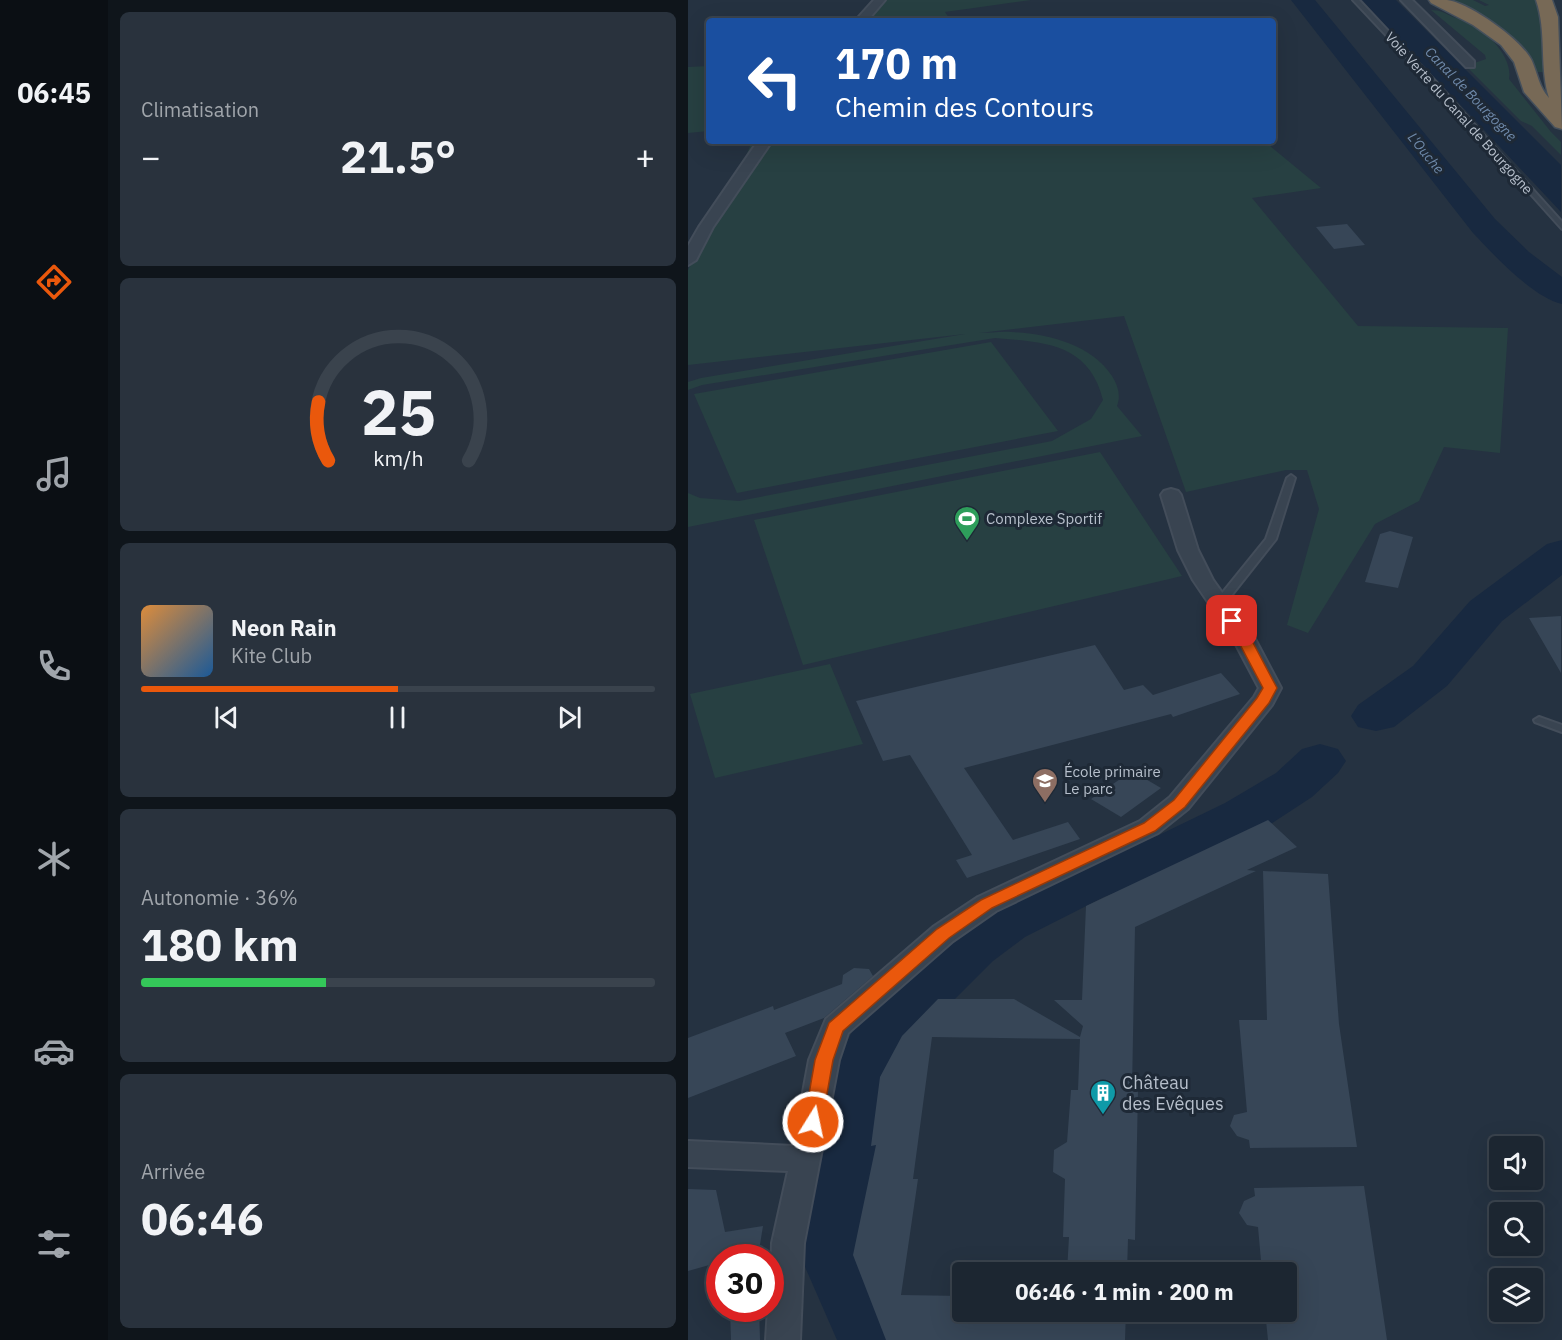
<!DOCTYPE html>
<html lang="fr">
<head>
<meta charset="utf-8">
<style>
	:root { --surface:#1c2631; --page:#29323d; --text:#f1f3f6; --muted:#a0a5ab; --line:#3a434d; --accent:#ea580c }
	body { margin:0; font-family:"IBM Plex Sans",sans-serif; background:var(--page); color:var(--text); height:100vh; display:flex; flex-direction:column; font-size:22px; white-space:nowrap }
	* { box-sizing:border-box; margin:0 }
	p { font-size:20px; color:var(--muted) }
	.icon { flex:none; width:33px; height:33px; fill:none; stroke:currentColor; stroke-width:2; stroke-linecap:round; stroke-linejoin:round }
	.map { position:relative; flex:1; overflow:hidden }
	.details { display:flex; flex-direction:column; gap:12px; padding:12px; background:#0f151b; width:580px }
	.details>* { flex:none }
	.banner { position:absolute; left:18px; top:18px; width:570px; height:126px; border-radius:6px; box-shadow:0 6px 24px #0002,0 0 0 2px var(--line); background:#1a4fa0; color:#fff; overflow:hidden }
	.tools { position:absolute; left:801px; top:1136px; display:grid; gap:12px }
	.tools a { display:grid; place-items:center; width:54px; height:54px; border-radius:6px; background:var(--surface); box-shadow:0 6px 24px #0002,0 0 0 2px var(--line); font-size:30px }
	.speed { position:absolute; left:18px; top:1244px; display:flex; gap:12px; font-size:30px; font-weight:700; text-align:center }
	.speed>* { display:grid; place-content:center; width:78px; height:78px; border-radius:50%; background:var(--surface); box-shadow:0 6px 24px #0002,0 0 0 2px var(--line); line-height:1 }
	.speed .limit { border:9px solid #d22; background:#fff; color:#111 }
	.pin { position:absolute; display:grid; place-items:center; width:51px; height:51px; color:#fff; margin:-26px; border-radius:12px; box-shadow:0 3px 9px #0006 }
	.me { position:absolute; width:66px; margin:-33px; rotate:10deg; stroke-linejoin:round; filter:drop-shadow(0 0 4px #0008) }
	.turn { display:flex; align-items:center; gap:21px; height:126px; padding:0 30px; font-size:27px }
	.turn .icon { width:78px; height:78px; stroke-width:2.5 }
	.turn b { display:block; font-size:42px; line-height:51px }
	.big { font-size:45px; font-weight:700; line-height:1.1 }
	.details .widget { flex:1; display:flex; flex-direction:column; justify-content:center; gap:9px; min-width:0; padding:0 21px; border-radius:9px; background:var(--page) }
	.details .dial { align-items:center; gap:0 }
	.dial svg { height:156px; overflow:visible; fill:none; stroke:var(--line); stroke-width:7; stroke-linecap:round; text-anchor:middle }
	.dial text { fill:var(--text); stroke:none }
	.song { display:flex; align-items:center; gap:18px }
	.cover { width:72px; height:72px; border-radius:9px; background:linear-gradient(135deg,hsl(30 70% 55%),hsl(210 70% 35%)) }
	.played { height:6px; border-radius:3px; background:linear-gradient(90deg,var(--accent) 50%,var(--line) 50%) }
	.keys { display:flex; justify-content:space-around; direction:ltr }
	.heat { display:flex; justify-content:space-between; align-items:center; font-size:33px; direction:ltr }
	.charge { height:9px; border-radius:4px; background:linear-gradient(90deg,#34c759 36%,var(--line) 0) }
	.trip { position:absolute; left:264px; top:1262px; width:345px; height:60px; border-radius:6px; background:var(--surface); box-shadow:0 6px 24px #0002,0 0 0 2px var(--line); font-weight:700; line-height:60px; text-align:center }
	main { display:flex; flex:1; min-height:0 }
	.tabs { display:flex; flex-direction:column; width:108px; justify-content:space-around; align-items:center; background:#0b0f14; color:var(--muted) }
	.tabs .icon { width:42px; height:42px }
	.tabs .selected { color:var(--accent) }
	.tabs b { font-size:27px; color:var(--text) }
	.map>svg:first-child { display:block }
	.green { fill:#274042 }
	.water { fill:#182940 }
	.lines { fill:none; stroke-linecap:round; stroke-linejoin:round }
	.river { fill:#182940; fill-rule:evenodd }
	.building { fill:#374657 }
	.service-casing { stroke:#434d5a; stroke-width:4 }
	.minor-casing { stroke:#434d5a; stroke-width:4 }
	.motorway-casing { stroke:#444f5b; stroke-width:3 }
	.service { fill:#394451; fill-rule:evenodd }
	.minor { fill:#394451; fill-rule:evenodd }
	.motorway { fill:#776956; fill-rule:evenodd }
	.route { fill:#ea580c; stroke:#983908; stroke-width:1.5 }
	.labels { text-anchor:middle; stroke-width:6; stroke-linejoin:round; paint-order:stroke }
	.far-water-label { font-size:14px; font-style:italic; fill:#6f8aab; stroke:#1e2936 }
	.far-street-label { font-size:14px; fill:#b6bfcb; stroke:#1e2936 }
	.poi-label { font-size:15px; fill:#b6bfcb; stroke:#1e2936; text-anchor:start }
	.near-poi-label { font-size:18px; fill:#b6bfcb; stroke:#1e2936; text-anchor:start }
</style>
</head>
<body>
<main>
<nav class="tabs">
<b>06:45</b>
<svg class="icon selected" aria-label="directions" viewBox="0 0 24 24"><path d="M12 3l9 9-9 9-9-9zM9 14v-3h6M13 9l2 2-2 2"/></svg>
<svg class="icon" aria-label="music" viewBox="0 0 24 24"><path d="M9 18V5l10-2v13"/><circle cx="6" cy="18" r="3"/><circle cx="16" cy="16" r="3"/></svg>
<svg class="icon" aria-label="phone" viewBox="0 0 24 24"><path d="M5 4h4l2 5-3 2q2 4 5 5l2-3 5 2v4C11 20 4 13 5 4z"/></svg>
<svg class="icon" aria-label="climate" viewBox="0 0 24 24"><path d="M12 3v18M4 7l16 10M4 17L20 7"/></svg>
<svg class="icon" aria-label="car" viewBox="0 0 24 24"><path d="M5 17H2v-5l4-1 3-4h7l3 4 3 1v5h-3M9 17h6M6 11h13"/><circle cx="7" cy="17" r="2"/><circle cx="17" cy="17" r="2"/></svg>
<svg class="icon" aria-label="filters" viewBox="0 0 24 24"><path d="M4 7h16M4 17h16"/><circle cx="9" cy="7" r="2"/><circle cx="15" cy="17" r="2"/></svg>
</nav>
<section class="details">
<div class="widget"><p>Climatisation</p>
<div class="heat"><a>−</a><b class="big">21.5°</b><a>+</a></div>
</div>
<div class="widget dial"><svg viewBox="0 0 100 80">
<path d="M14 69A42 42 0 1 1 86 69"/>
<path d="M14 69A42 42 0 0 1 9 39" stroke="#ea580c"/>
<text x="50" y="56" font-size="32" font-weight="700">25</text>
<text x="50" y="72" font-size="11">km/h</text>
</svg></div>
<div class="widget">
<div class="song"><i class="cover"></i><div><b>Neon Rain</b><p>Kite Club</p></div></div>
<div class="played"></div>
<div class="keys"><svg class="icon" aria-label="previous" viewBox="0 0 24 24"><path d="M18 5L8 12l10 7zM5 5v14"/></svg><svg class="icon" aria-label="pause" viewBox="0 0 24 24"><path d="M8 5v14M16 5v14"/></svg><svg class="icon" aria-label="next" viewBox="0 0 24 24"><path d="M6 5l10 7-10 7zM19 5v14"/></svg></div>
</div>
<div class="widget"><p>Autonomie · 36%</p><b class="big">180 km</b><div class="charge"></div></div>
<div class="widget"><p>Arrivée</p><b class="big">06:46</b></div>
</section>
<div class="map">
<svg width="874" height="1340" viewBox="0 0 874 1340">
	<rect width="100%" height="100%" fill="#253241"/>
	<path class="green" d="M195,0H343L257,12L263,21H174Z
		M758,0H785L797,6L801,5L791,0H849L854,8L857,72H846L834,48L816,31Z
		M743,10C753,10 756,13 765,17C769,19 774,18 779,21C798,31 825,56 821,79L863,132L873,142V155L844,126L833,121L778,66L798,59L797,55Z
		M21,66V131L0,133V67Z
		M64,141H576L633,188L564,198L670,326L820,328L812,453L756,447L731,501L687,524L620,633L599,625L631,509L619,470H598L498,492L436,316L291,333C302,333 313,331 324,332C360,334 403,344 424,376C430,386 433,395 429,406L454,436L0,527V493L12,498L51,501L364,441L403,419L415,400C401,343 356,342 307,338L14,385L0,390V382L13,378L277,334L0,365V270L48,181Z
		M303,342L370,431L49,493L6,394Z
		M412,452L494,576L115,665L66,520Z
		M142,664L175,744L27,778L2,694Z"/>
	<path class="water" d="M674,0H708L873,165V212Z"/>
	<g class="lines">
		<path class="river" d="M603,0H627L807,219L841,252L874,277V304C844,297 806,255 785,233Z
			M874,540V575L814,621L759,686L706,727L688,731L670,727L663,716L670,705L725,666L782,601L859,544Z
			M632,744L650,749L658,761L650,773L624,797L575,829L507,862L416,897L337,937L305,961L231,1035L214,1058L198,1103L184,1260L221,1340H149L114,1260L134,1103L155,1049L164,1032L187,1003L263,931L297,907L376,869L469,836L537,803L588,773L614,749Z"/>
	</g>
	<path class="building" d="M659,224L677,245L646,249L628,227Z
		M702,531L725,537L710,588L677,582L692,534Z
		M873,616V673L841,618Z
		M407,645L436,690L455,685L465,695L533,673L552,694L485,717L483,714L276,768L325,840L380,822L392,839L279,878L268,860L284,855L222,755L195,761L168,701Z
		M444,771L473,788L433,817L403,799Z
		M580,820L609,847L559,870L568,871L447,927L444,1090H450L447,1240L440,1239L439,1272H379L381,1237H375L377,1179L365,1172L366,1150L379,1142L383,1090H390L392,1039L244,1037L225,1179H230L213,1295L274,1296V1311H438L437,1340H198L165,1255L188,1145L183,1146L192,1077L214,1036L250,999H326L392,1037L395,1026L366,1000H394L398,906Z
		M575,871L640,874L651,1024L669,1147L562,1148L561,1140L549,1136L542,1126L546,1115L559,1112L551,1020H579Z
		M166,968L181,969L185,976L136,1018L97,1033L108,1056L0,1098V1038L85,1006L86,1010L154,984L155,975Z
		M676,1186L699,1340H580L577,1311H598V1272H574L570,1227L559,1225L551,1213L556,1201L567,1196L566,1188Z
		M0,1189L28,1190L37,1232L75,1226L70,1257H32V1262L0,1271Z
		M42,1308H71L72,1340H43Z"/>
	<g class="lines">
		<defs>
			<path id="service" d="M665,0H671L748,82L874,222V229L744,84Z
				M603,475L607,478L588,539L535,606H527L526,604L527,602L578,539L599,478Z
				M851,717L874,725V732L847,722L846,720Z"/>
			<path id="minor" d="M186,0H197L179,21H167Z
				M713,0H724L786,61V67H778Z
				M70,141H84L25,227L8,260L0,265V246L11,227Z
				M483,489L490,491L493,495L510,550L525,580L567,639L593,688L584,705L500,809L470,833L308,911L265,941L160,1033L151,1060L116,1243L112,1340H78L80,1308H82L84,1243L100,1171L0,1167V1141L105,1146L121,1060L138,1019L245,927L290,897L452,821L482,797L566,697L571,688L545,639L505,580L490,550L473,495L476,491Z"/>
			<path id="motorway" d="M741,0C747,0 754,0 759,0C782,3 834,40 844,61C850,75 851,87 861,98C851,66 859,32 848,0H864L870,17L874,129L867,127L836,92L826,62L813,45L785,25L743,3Z"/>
		</defs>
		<use href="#service" class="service-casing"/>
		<use href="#minor" class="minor-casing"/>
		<use href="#motorway" class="motorway-casing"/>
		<use href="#service" class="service"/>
		<use href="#minor" class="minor"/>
		<use href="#motorway" class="motorway"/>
	</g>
	<path class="route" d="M544,618L548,619L563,639L589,688L581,703L497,807L467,831L304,908L261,938L155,1031L145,1060L134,1122L132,1127L125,1129L119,1127L116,1122L127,1060L141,1023L249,929L293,900L456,823L486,800L569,698L575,688L549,639L537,621Z"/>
	<defs>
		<symbol id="stadium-pin" viewBox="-11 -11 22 30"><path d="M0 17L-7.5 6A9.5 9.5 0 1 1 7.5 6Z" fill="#2e9e5b" stroke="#1e2936"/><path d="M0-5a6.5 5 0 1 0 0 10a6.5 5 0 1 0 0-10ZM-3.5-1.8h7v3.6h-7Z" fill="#fff"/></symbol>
		<symbol id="school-pin" viewBox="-11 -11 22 30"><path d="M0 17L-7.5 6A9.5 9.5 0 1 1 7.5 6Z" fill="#8d6e63" stroke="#1e2936"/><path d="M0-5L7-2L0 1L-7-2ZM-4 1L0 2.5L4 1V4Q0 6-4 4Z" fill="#fff"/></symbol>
		<symbol id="building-pin" viewBox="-11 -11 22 30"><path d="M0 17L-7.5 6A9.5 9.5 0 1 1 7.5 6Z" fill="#0f9aa8" stroke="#1e2936"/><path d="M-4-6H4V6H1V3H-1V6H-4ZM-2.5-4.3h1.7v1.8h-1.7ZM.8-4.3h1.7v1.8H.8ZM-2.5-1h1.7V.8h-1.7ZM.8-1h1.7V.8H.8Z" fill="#fff"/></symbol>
	</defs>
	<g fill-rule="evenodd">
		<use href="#stadium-pin" x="264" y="504" width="30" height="40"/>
		<use href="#school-pin" x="342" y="766" width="30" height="40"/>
		<use href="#building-pin" x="400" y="1078" width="30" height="40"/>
	</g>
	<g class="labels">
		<g class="far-water-label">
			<text transform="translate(783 94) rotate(46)" y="5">Canal de Bourgogne</text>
			<text transform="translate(738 153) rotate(51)" y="5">L'Ouche</text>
		</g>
		<g class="far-street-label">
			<text transform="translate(771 113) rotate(48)" y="5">Voie Verte du Canal de Bourgogne</text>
		</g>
		<g class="poi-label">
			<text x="298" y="524">Complexe Sportif</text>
			<text x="376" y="777">École primaire<tspan x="376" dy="17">Le parc</tspan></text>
		</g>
		<g class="near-poi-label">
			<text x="434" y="1089">Château<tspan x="434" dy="21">des Evêques</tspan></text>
		</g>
	</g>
</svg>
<div class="tools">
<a><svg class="icon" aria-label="sound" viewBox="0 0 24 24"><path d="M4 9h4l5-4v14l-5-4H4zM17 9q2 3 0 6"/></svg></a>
<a><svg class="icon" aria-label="search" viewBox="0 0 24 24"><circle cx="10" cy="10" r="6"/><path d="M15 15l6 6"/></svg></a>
<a><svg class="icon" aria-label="layers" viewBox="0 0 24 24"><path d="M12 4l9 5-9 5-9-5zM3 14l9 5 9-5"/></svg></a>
</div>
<div class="speed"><div class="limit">30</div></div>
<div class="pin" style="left:544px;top:621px;background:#d93025"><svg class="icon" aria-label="arrive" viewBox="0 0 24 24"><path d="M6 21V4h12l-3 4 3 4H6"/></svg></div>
<svg class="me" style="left:125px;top:1122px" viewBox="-20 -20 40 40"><circle r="17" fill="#ea580c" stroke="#fff" stroke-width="3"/><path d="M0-11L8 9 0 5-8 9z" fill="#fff"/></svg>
<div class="trip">06:46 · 1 min · 200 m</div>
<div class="banner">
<div class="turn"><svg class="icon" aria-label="left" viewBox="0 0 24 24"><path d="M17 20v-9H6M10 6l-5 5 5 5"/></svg><div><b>170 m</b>Chemin des Contours</div></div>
</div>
</div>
</main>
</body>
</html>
